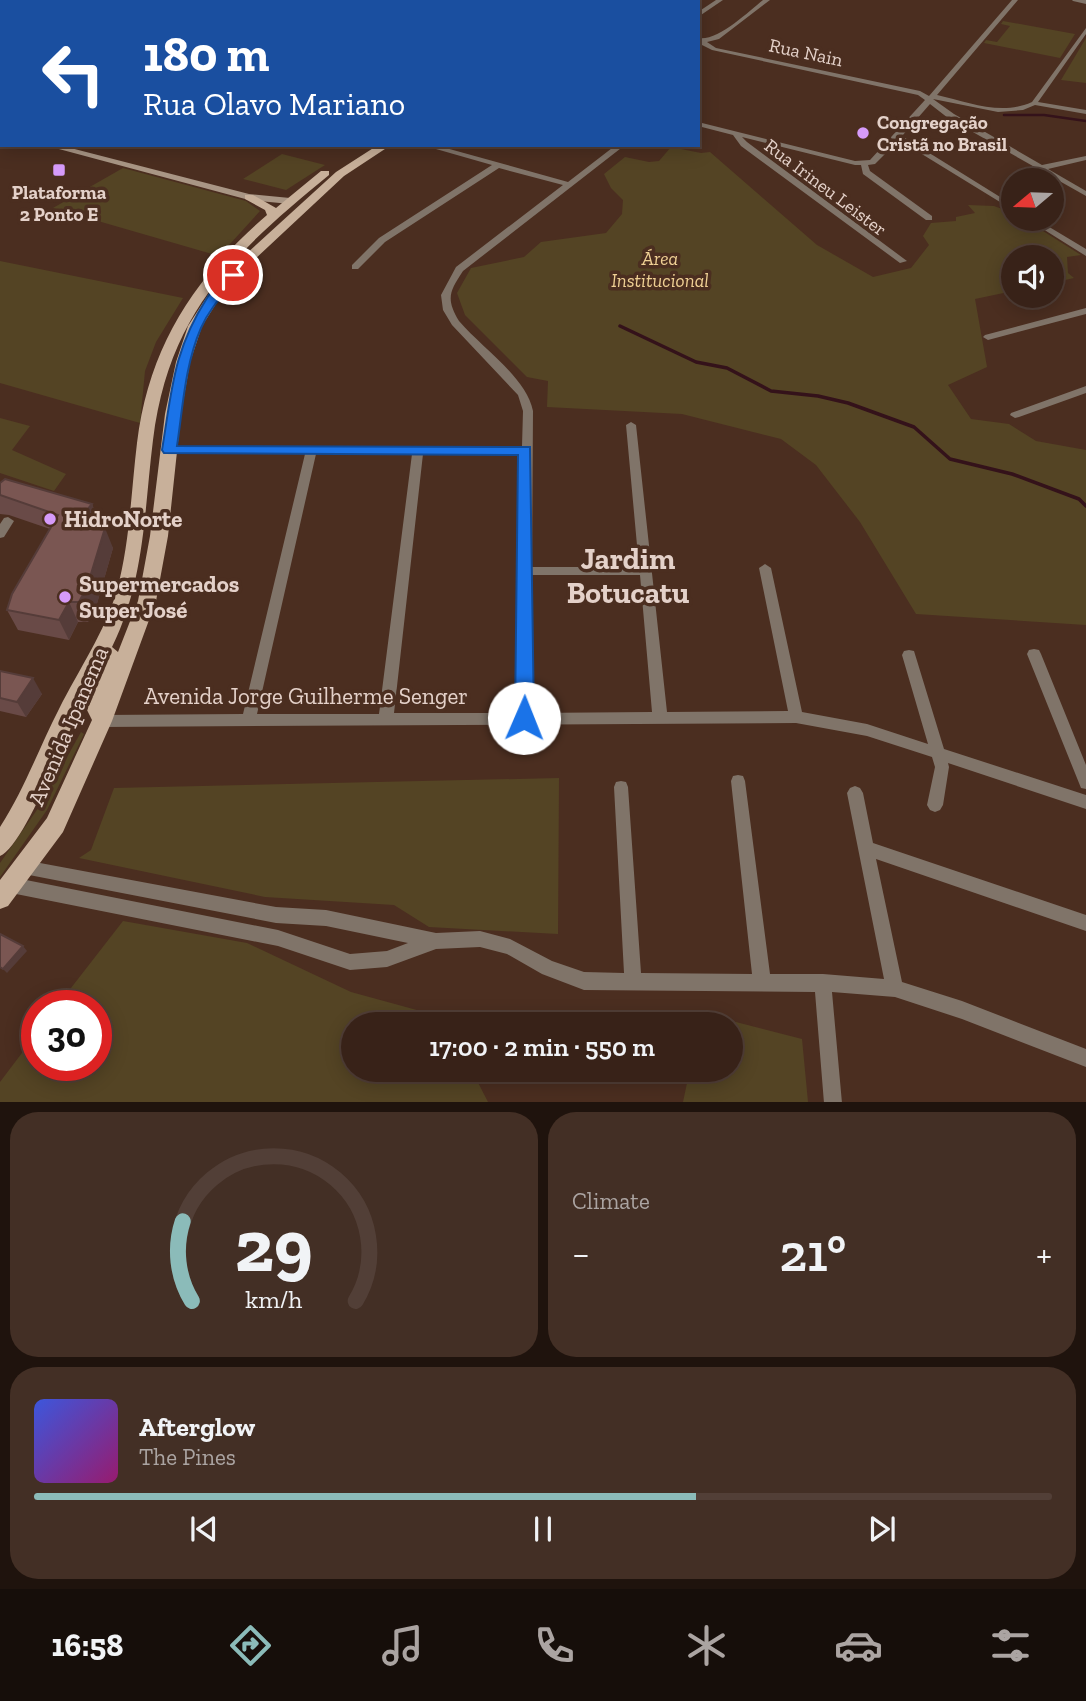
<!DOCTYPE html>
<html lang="en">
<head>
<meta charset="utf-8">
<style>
	:root { --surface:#382218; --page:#432f25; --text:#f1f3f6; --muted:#aba4a2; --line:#523f37; --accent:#8bbbb9 }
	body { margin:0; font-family:"Zilla Slab",serif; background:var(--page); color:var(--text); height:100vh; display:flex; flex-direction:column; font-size:26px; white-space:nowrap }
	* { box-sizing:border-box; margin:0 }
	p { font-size:23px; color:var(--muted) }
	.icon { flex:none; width:38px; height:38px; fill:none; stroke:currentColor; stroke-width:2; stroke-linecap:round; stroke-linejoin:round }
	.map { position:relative; height:1102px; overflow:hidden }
	.side { display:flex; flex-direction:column; gap:10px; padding:10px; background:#1f130d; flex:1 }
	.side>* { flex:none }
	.top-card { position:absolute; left:0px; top:0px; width:700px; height:147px; box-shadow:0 4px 18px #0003,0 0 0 2px var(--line); background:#1a4fa0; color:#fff; overflow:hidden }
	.needle { width:46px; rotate:251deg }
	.buttons { position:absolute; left:1001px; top:168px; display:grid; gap:14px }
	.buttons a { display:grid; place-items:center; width:63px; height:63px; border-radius:50%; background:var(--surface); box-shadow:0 4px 18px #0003,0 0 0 2px var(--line); font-size:35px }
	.speed { position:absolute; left:21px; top:990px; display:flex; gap:14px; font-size:35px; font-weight:700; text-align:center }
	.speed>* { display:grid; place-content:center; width:91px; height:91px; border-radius:50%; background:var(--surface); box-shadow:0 4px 18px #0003,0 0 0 2px var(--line); line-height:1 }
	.speed .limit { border:10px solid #d22; background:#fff; color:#111 }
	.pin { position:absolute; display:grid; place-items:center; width:60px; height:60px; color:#fff; margin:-30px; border:4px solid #fff; border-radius:50%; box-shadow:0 2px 7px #0007 }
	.me { position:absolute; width:77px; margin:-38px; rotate:1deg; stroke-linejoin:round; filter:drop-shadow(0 0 5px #0008) }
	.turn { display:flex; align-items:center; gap:24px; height:147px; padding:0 28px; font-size:32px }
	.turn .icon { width:91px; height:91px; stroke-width:2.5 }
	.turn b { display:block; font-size:49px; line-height:60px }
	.big { font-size:52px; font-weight:600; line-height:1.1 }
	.side .widget { flex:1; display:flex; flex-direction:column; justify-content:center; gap:10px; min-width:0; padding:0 24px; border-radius:28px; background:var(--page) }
	.side .dial { align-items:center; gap:0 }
	.dial svg { height:182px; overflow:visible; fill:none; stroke:var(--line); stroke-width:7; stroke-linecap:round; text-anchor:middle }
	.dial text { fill:var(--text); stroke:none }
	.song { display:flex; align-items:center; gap:21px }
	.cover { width:84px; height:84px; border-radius:10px; background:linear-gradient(135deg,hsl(230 70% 55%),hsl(320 70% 35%)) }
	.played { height:7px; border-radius:4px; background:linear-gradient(90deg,var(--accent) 65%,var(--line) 65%) }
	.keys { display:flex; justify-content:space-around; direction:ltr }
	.heat { display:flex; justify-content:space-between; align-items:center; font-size:38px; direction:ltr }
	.side .tiles { flex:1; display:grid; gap:10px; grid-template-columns:1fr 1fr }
	.widget:last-child { grid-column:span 2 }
	.trip { position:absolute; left:341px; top:1012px; width:402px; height:70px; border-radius:35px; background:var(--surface); box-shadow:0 4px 18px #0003,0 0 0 2px var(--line); font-weight:600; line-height:70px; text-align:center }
	.tab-bar { display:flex; height:112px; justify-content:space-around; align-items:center; background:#160e0a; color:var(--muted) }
	.tab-bar .icon { width:49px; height:49px }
	.tab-bar .selected { color:var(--accent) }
	.tab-bar b { font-size:32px; color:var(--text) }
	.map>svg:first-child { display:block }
	.green { fill:#544424 }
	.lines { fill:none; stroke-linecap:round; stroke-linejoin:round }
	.stream-far1 { stroke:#34121a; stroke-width:2.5 }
	.stream { stroke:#34121a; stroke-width:3.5 }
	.minor { fill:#807469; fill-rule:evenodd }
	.tertiary { fill:#807469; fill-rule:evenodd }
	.secondary { fill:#a99685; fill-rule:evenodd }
	.primary { fill:#c8b09a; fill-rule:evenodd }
	.wall { fill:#694a47 }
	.shaded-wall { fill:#553c39 }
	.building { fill:#7a5652; stroke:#553c39; stroke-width:2 }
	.route { fill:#1a73e8; stroke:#114b97; stroke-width:2 }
	.poi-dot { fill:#d69bfa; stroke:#4b2e20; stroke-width:2.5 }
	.labels { text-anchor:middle; stroke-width:7; stroke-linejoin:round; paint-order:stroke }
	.far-street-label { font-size:19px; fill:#e4d1c9; stroke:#4b2e20 }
	.far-poi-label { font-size:19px; font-weight:bold; fill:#e4d1c9; stroke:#4b2e20; text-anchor:start }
	.far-park-label { font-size:19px; font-style:italic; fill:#efd094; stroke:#4b2e20 }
	.poi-label { font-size:23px; font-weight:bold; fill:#e4d1c9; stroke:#4b2e20; text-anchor:start }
	.street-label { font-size:23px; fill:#e4d1c9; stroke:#4b2e20 }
	.district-label { font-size:30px; font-weight:bold; fill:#e4d1c9; stroke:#4b2e20 }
</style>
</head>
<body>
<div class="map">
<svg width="1086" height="1103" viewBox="0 0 1086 1103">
	<rect width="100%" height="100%" fill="#4b2e20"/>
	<path class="green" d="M1003,21L1075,34L1060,58L984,43L986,40L997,42L1010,26L1001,24Z
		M1086,38V83L1061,80Z
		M671,147L701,153L710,152L817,245L873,277L911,268L929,245L923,236L931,223L956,221V217L975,213L968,205L994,206L1013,213V219H1024L1081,255L1067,257L1068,273L1074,278L1052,283V257H1013V291L975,299L987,367L948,385L971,419L1009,424L1036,441L1086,450V625L916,614L860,522L816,465L781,439L682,414L547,407L548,381L527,377L465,315L457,293L471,268L524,257L541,242L606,233L622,214L623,200L611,188L604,174L625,157L649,162L659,161Z
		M282,154L325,165L286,190L243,179Z
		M123,168L246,201L260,211L219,256L53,208Z
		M0,261L183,298L156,342L145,371L140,423L0,383Z
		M0,418L30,426L12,450L66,474L54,491L0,473Z
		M81,732L84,734L47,810L0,877V863L41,804Z
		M559,778L558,934L429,927L394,905L265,897L79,858L91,850L114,788Z
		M123,921L247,943L351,992L435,1015L442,1024H354V1069H471L488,1102H0V1082L37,1033V1066H96V1006H57Z
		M701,1013L802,1039L808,1102H683L690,1069H732V1024H699Z"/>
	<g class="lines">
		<path class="stream-far1" d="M1004,115H1044L1086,121"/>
		<path class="stream" d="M620,326L696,362L727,368L771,391L818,396L848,403L914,427L950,459L1012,474L1079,499L1086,506"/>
		<path class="minor" d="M299,0H308L296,2Z
			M485,0H492L483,2Z
			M763,0H770L719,39L707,42L716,48L920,91L929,96L1012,0H1018L937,95C968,102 1001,116 1032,102L1086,28V34L1038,102L1086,110V114L1035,105L1023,110L998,112L933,99L954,114L1042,165L1086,156V160L1048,169L1086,191V196L948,118L930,104L902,136L1013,205V210L899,140L875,164L868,165L870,171L932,216V220H926L863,174L861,165H855L742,137L747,142L907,261L900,263L741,146L733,135L698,126V122L855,161L870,160L925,100L918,95L712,50L698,43V38C717,42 748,12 763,0Z
			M1072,0H1086V4L1073,1Z
			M0,14L2,15V21L0,20Z
			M0,93H2L0,98Z
			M422,145H435L568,182L616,145H625L463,271C449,292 446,299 459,321C482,348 526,377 533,411L532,567H639L626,425L631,422L636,425L667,712L788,711L759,568L765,564L771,568L802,712L867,724L928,744L902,655L904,651L909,650L914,651L944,749L1086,795V809L948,763L949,767L943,805L940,810L935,812L930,810L927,805L935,767L932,757L867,736L796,723L102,727L97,725L95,721L97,717L102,715L243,714L305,454H170L166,453L164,450L166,447L522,446L523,411L518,395L452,325L443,310L441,295L456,267L563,185L499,168L385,242L358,269H352V265L379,238L492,165ZM316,454H412L379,714H257ZM423,454H522L517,713H394ZM532,575H640L652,712L531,713Z
			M1027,219H1036L1086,249V256Z
			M1086,308V314L988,340L983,337L985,335Z
			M1086,386V393L1019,417L1015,418L1010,415L1011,413Z
			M8,517L14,521L4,537L0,538V524L4,518Z
			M1034,649L1039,650L1041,654L1086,765V789L1081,788L1079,783L1027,654L1029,650Z
			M738,775L743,776L745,781L770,974H823L884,979L847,793L850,788L855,786L860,788L863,793L873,843L1086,915V931L876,859L902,982L962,1001L1086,1049V1067L962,1019L895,997L832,992L842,1103H824L815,992L584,990L542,974L507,954L480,947L436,949L387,967L350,970L278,946L11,893L5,890L3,885L5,880L11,877L278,930L350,954L387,951L408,943L326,926L276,923L24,874L18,872L16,867L18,862L24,860L276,907L326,910L436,933L480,931L510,939L552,961L584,972L624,973L614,787L616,782L621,781L626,782L628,787L641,973L752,974L731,781L733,776Z"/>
		<path class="tertiary" d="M716,0H723L698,17V12Z"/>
		<path class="secondary" d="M0,131L2,132V137H0Z
			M44,145H59L249,194L290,198L295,201L290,204L249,200Z"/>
		<path class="primary" d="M590,0H600L589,2Z
			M622,0H631L621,2Z
			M378,145H391L344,176L254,260L222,294L202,326L190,362L181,414L168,536L156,601L112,721L63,832L8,906L0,909V880L47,818L92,720L83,702C68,731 24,847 0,856V827C24,790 39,748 59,709C79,669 105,632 117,590C130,542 131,492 137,443C149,346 194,278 267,215L265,210L245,199V195H253L276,208L321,171H329V175C234,253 169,312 153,440C144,512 145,580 112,647L118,652L138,601L150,536L165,414L176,362L188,326L212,289L246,254L336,172Z"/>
	</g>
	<path class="wall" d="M0,483L92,504L100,524L98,526L113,548L96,607L88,622H78L69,640L18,630L7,610L50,529L9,515L0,514Z
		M0,671L42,694L26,717L0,711Z"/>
	<path class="shaded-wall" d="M236,0H245L246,2H226Z
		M92,504L100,524L86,541L77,522Z
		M105,528L113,548L96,607L88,622L79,602Z
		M69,602L78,622L69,640L59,620Z
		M33,678L42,694L26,717L17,702Z
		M23,946L27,951L7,973L3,969Z"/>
	<path class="building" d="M216,0H236L226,2H219Z
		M5,479L92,504L77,522L105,528L87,587L79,602H69L59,620L7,610L12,594L58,515L0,495V483Z
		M0,671L33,678L17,702L0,698Z
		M0,934L23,946L3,969L0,967Z"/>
	<path class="route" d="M233,271L239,275C226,292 210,307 201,328C185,365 183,406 177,446L530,447L534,718L531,723L524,725L518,723L515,718L518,455L164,453L162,450C172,390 173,351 207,298C213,289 222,275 233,271Z"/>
	<g class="poi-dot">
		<circle cx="863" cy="133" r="7"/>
		<rect x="52" y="163" width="14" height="14" rx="3.5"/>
		<circle cx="50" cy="519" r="7"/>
		<circle cx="65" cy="597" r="7"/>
	</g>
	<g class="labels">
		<g class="far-street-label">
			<text transform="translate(806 52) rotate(12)" y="7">Rua Nain</text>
			<text transform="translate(826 187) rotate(37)" y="7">Rua Irineu Leister</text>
		</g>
		<g class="far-poi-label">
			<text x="877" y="129">Congregação<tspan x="877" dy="22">Cristã no Brasil</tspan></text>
			<text x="59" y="199" text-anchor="middle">Plataforma<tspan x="59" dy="22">2 Ponto E</tspan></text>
		</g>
		<g class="far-park-label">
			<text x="660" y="265">Área<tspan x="660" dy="22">Institucional</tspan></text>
		</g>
		<g class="poi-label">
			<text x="64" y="527">HidroNorte</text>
			<text x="79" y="592">Supermercados<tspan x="79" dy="26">Super José</tspan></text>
		</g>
		<g class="street-label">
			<text x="306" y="704">Avenida Jorge Guilherme Senger</text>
			<text transform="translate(68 726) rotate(-67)" y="8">Avenida Ipanema</text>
		</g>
		<g class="district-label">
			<text x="628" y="569">Jardim<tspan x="628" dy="34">Botucatu</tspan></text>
		</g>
	</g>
</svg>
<div class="buttons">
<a><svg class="needle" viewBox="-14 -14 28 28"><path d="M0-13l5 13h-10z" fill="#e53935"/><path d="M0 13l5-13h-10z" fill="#aba4a2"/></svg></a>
<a><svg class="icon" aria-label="sound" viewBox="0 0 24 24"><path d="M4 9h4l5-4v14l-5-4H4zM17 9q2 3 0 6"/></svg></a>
</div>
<div class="speed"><div class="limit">30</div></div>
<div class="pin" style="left:233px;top:275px;background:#d93025"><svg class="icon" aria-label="arrive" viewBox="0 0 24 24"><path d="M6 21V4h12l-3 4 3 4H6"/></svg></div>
<svg class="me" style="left:524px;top:718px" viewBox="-20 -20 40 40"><circle r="19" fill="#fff"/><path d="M0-13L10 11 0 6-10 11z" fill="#1a73e8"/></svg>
<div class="trip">17:00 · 2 min · 550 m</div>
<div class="top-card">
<div class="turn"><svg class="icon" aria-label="left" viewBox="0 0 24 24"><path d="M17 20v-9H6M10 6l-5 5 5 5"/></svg><div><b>180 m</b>Rua Olavo Mariano</div></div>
</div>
</div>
<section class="side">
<div class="tiles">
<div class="widget dial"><svg viewBox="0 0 100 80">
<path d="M14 69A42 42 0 1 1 86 69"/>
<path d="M14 69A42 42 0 0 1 10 34" stroke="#8bbbb9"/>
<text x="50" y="56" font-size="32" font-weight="700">29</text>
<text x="50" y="72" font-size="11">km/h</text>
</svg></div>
<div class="widget"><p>Climate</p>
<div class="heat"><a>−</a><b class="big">21°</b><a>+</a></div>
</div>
<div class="widget">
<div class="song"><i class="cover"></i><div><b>Afterglow</b><p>The Pines</p></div></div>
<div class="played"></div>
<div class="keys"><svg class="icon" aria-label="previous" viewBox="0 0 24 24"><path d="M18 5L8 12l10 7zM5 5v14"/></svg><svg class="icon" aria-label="pause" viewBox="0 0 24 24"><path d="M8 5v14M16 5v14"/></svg><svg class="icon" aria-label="next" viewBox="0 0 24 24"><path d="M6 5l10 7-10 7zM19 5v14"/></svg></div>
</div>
</div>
</section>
<nav class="tab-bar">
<b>16:58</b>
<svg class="icon selected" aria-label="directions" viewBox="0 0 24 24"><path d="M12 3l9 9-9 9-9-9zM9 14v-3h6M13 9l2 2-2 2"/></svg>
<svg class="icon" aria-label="music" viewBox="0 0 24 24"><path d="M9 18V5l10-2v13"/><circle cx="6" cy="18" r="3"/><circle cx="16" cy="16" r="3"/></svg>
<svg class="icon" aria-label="phone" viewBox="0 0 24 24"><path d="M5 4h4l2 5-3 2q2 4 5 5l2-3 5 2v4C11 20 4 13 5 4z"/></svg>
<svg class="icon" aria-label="climate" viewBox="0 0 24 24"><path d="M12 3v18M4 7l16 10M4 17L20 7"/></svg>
<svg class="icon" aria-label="car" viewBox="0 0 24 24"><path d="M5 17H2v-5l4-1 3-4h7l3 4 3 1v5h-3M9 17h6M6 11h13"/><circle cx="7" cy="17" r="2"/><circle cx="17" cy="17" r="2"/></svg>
<svg class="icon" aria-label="filters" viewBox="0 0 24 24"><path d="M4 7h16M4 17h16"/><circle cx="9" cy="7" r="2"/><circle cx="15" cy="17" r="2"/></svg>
</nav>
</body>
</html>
